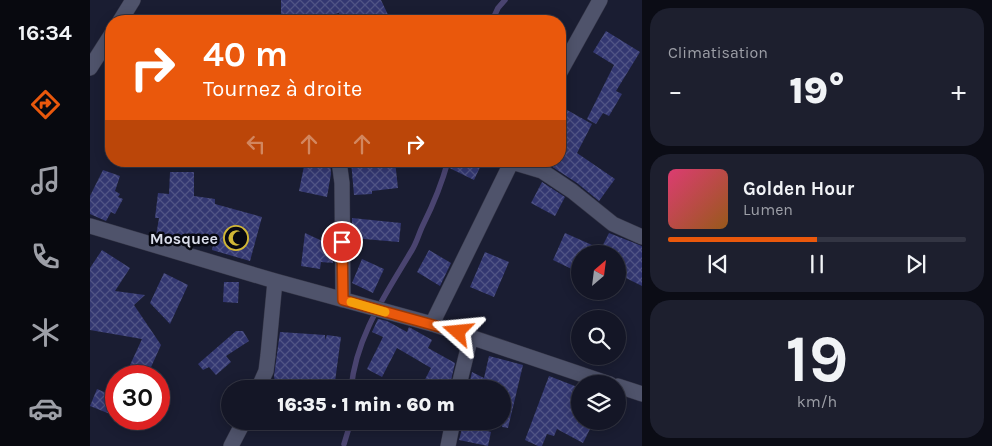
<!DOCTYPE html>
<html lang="fr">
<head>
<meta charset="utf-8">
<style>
	:root { --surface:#141626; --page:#1d1f2e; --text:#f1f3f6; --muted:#9d9fa7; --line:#333543; --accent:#ea580c }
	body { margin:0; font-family:Karla,sans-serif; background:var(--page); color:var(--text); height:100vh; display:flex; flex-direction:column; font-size:19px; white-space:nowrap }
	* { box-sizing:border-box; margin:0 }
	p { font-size:16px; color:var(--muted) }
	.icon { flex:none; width:28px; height:28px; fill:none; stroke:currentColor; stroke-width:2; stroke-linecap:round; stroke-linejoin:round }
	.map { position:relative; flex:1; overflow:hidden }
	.drawer { display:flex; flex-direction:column; gap:8px; padding:8px; background:#0b0c15; width:350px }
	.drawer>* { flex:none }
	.top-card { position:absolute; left:15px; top:15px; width:461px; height:152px; border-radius:20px; box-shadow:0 2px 12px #0003,0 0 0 1px var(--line); background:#ea580c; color:#fff; overflow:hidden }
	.needle { width:32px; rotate:28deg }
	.buttons { position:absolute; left:481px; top:245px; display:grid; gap:10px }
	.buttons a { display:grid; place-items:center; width:55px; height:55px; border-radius:50%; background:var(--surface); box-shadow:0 2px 12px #0003,0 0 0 1px var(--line); font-size:25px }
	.speed { position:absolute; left:15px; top:365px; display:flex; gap:10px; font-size:25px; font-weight:700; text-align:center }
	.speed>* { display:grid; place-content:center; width:65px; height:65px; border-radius:50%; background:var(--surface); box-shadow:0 2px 12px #0003,0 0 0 1px var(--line); line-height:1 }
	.speed .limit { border:8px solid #d22; background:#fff; color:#111 }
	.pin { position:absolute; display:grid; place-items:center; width:42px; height:42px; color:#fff; margin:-21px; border:2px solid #fff; border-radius:50%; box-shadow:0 1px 5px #0007 }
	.me { position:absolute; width:55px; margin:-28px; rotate:288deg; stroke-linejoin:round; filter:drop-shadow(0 0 4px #0008) }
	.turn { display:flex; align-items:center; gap:18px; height:105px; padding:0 15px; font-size:22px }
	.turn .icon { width:65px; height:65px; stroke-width:2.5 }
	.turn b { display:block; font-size:35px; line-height:42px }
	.lanes { display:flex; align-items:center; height:48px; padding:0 15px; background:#0003; justify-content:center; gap:25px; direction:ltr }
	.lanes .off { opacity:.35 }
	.big { font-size:38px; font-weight:800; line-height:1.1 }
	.drawer .widget { flex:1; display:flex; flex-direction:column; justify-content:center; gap:8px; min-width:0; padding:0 18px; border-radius:20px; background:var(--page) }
	.drawer .dial { align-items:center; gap:0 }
	.dial b { font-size:65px; line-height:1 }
	.song { display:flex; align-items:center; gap:15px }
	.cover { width:60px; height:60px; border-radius:8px; background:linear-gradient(135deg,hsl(340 70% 55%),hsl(30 70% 35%)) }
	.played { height:5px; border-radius:2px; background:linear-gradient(90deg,var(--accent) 50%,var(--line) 50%) }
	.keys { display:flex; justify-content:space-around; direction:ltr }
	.heat { display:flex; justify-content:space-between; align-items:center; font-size:28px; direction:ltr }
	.trip { position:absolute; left:131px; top:380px; width:290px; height:50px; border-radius:25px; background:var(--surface); box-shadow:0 2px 12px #0003,0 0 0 1px var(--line); font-weight:800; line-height:50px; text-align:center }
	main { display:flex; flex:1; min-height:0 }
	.dock { display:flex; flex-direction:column; width:90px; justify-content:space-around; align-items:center; background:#08090f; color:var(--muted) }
	.dock .icon { width:35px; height:35px }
	.dock .on { color:var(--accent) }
	.dock b { font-size:22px; color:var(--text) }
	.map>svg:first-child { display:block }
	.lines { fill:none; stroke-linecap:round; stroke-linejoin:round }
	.stream { stroke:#4a4470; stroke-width:5.5 }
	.building { fill:url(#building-cross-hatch) }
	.minor-casing { stroke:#353647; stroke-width:16 }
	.minor { stroke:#4f536b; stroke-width:15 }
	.route-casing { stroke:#983908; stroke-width:12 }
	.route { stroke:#ea580c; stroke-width:9 }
	.slow { stroke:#f59e0b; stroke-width:9 }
	.labels { text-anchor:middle; stroke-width:5; stroke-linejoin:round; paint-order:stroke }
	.poi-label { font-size:16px; font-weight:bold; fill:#daddeb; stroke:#070811; text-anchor:end }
</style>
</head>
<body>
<main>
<nav class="dock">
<b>16:34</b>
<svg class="icon on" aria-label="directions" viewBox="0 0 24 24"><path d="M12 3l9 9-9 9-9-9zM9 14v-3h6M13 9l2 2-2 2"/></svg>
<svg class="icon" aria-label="music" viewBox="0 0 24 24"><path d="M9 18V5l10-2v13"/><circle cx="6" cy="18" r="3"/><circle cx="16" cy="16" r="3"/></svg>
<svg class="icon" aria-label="phone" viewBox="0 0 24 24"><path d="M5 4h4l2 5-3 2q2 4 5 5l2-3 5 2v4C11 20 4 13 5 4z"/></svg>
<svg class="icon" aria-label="climate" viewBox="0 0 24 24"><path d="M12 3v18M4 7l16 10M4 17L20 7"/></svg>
<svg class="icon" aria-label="car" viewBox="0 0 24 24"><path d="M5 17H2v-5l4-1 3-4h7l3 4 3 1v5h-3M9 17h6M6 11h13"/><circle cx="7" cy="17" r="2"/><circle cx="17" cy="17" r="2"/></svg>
</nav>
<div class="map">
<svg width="552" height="446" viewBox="0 0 552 446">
	<defs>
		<pattern id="building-cross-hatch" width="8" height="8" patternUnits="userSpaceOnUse" patternTransform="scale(1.25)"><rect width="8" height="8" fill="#333771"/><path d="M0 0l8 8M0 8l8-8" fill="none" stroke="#505485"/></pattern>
	</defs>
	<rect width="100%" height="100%" fill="#1a1d32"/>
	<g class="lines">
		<path class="stream" d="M402,21L408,8L415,0
			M261,389C266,336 296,294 322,250C327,242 329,233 333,225C343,205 352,183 358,161
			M254,444L261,421"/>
	</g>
	<path class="building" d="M191,0H291L301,21H250L249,13L231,17L230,14L191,15Z
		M516,31L550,52L526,91L532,94L519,116L513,113L506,124L497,119L524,65L503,52Z
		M470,106L502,124L487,153L525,179L509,201L487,183L461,166L463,161H470Z
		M215,161H240L241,174L237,197L209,191Z
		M261,161H305L308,188L282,191V194L264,195Z
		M345,161H393L384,180Z
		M13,170L30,176L25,191L30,194L28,197L33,199L25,214L21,212L16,221L0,214V196Z
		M80,172H104V196L125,199V204L172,217L160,261L122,250L123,245L80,240L66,236L69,218H65L68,193L79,194Z
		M452,182L475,197L465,216L441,203Z
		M262,218L311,223L309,242L262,238Z
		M215,233L243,246V263L231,262L230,269L211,266Z
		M475,233L511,249L519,233L552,246V286L528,274V254H490V273L463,260Z
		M12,250L40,268L25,291L55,295L44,305L71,345L57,376H35L52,339L0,330V268Z
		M339,250L361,263L350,286L327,272Z
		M395,252L419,262L404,297L380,287Z
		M272,259L294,269L283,293L262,283Z
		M74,273L98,285L80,324L60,303Z
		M134,282H149L148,303L133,302Z
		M288,319L297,321L317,332L319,327L342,340L338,348L365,363L359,389H330L341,368L307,348L292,377L277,369L293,337L282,332Z
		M146,331H153L159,341L136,356L141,362L126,375L119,367L113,370L108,364Z
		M190,332L235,335V340L237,335L251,337L244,389H186L184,376Z
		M399,356L433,365L418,428L412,427V389H378L382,372L394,378Z
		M459,376L490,388V421H504L493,443L467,429L464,436L457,434L452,446H448L435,440Z
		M7,389L26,397L20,414L0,406Z
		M373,425L401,432L398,446L369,440Z"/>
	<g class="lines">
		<defs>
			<path id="minor" d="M30,21L43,0
				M0,68L21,35
				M470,72L510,0
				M249,161L252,183L253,300
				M422,162L452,171L482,191L523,224L552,237
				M0,226L185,281L342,324L520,384
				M342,324L422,161
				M528,386L552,394
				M168,389L176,371L178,355L185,281
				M368,389L381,336
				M141,446L154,421
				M358,446L363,421"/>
		</defs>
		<use href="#minor" class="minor-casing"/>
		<use href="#minor" class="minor"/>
	</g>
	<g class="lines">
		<defs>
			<path id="route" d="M252,242L253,300L368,332"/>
		</defs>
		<use href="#route" class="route-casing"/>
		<use href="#route" class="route"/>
		<path class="slow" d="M261,302L295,312"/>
	</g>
	<defs>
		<symbol id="mosque-ring" viewBox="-11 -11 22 22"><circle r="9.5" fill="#070811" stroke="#d1b736" stroke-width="1.5"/><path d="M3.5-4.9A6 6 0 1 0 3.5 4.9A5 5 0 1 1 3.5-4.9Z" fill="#d1b736"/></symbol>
	</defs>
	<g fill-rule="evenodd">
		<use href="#mosque-ring" x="132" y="224" width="28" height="28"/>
	</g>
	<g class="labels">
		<g class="poi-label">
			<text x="128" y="244">Mosquee</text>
		</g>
	</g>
</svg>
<div class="buttons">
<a><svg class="needle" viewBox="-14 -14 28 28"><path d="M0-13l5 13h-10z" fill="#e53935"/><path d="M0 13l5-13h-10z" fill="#9d9fa7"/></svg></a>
<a><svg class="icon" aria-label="search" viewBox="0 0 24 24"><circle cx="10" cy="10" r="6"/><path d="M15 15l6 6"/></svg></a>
<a><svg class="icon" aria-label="layers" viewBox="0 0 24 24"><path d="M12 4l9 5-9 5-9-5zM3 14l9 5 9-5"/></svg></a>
</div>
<div class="speed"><div class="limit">30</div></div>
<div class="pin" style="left:252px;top:242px;background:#d93025"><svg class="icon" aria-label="arrive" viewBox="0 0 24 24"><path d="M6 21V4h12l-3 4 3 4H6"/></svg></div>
<svg class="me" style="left:368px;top:332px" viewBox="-20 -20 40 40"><path d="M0-17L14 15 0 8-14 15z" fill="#ea580c" stroke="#fff" stroke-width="4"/></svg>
<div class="trip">16:35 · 1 min · 60 m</div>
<div class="top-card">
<div class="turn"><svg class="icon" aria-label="right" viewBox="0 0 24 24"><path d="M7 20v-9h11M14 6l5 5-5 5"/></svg><div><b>40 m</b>Tournez à droite</div></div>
<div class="lanes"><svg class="icon off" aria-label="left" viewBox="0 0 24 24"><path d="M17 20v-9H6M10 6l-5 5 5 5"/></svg><svg class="icon off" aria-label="ahead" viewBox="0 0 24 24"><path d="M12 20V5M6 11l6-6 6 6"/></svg><svg class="icon off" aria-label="ahead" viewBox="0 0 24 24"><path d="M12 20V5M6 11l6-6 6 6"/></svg><svg class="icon" aria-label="right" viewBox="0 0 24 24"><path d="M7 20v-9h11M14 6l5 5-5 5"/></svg></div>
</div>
</div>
<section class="drawer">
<div class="widget"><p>Climatisation</p>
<div class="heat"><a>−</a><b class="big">19°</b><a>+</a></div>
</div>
<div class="widget">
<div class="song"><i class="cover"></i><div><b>Golden Hour</b><p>Lumen</p></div></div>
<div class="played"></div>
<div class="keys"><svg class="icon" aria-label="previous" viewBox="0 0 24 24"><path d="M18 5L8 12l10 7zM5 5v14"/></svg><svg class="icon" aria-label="pause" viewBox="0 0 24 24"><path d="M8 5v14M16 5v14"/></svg><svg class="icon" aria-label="next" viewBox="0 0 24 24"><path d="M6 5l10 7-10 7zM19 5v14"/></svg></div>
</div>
<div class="widget dial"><b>19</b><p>km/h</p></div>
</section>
</main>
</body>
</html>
